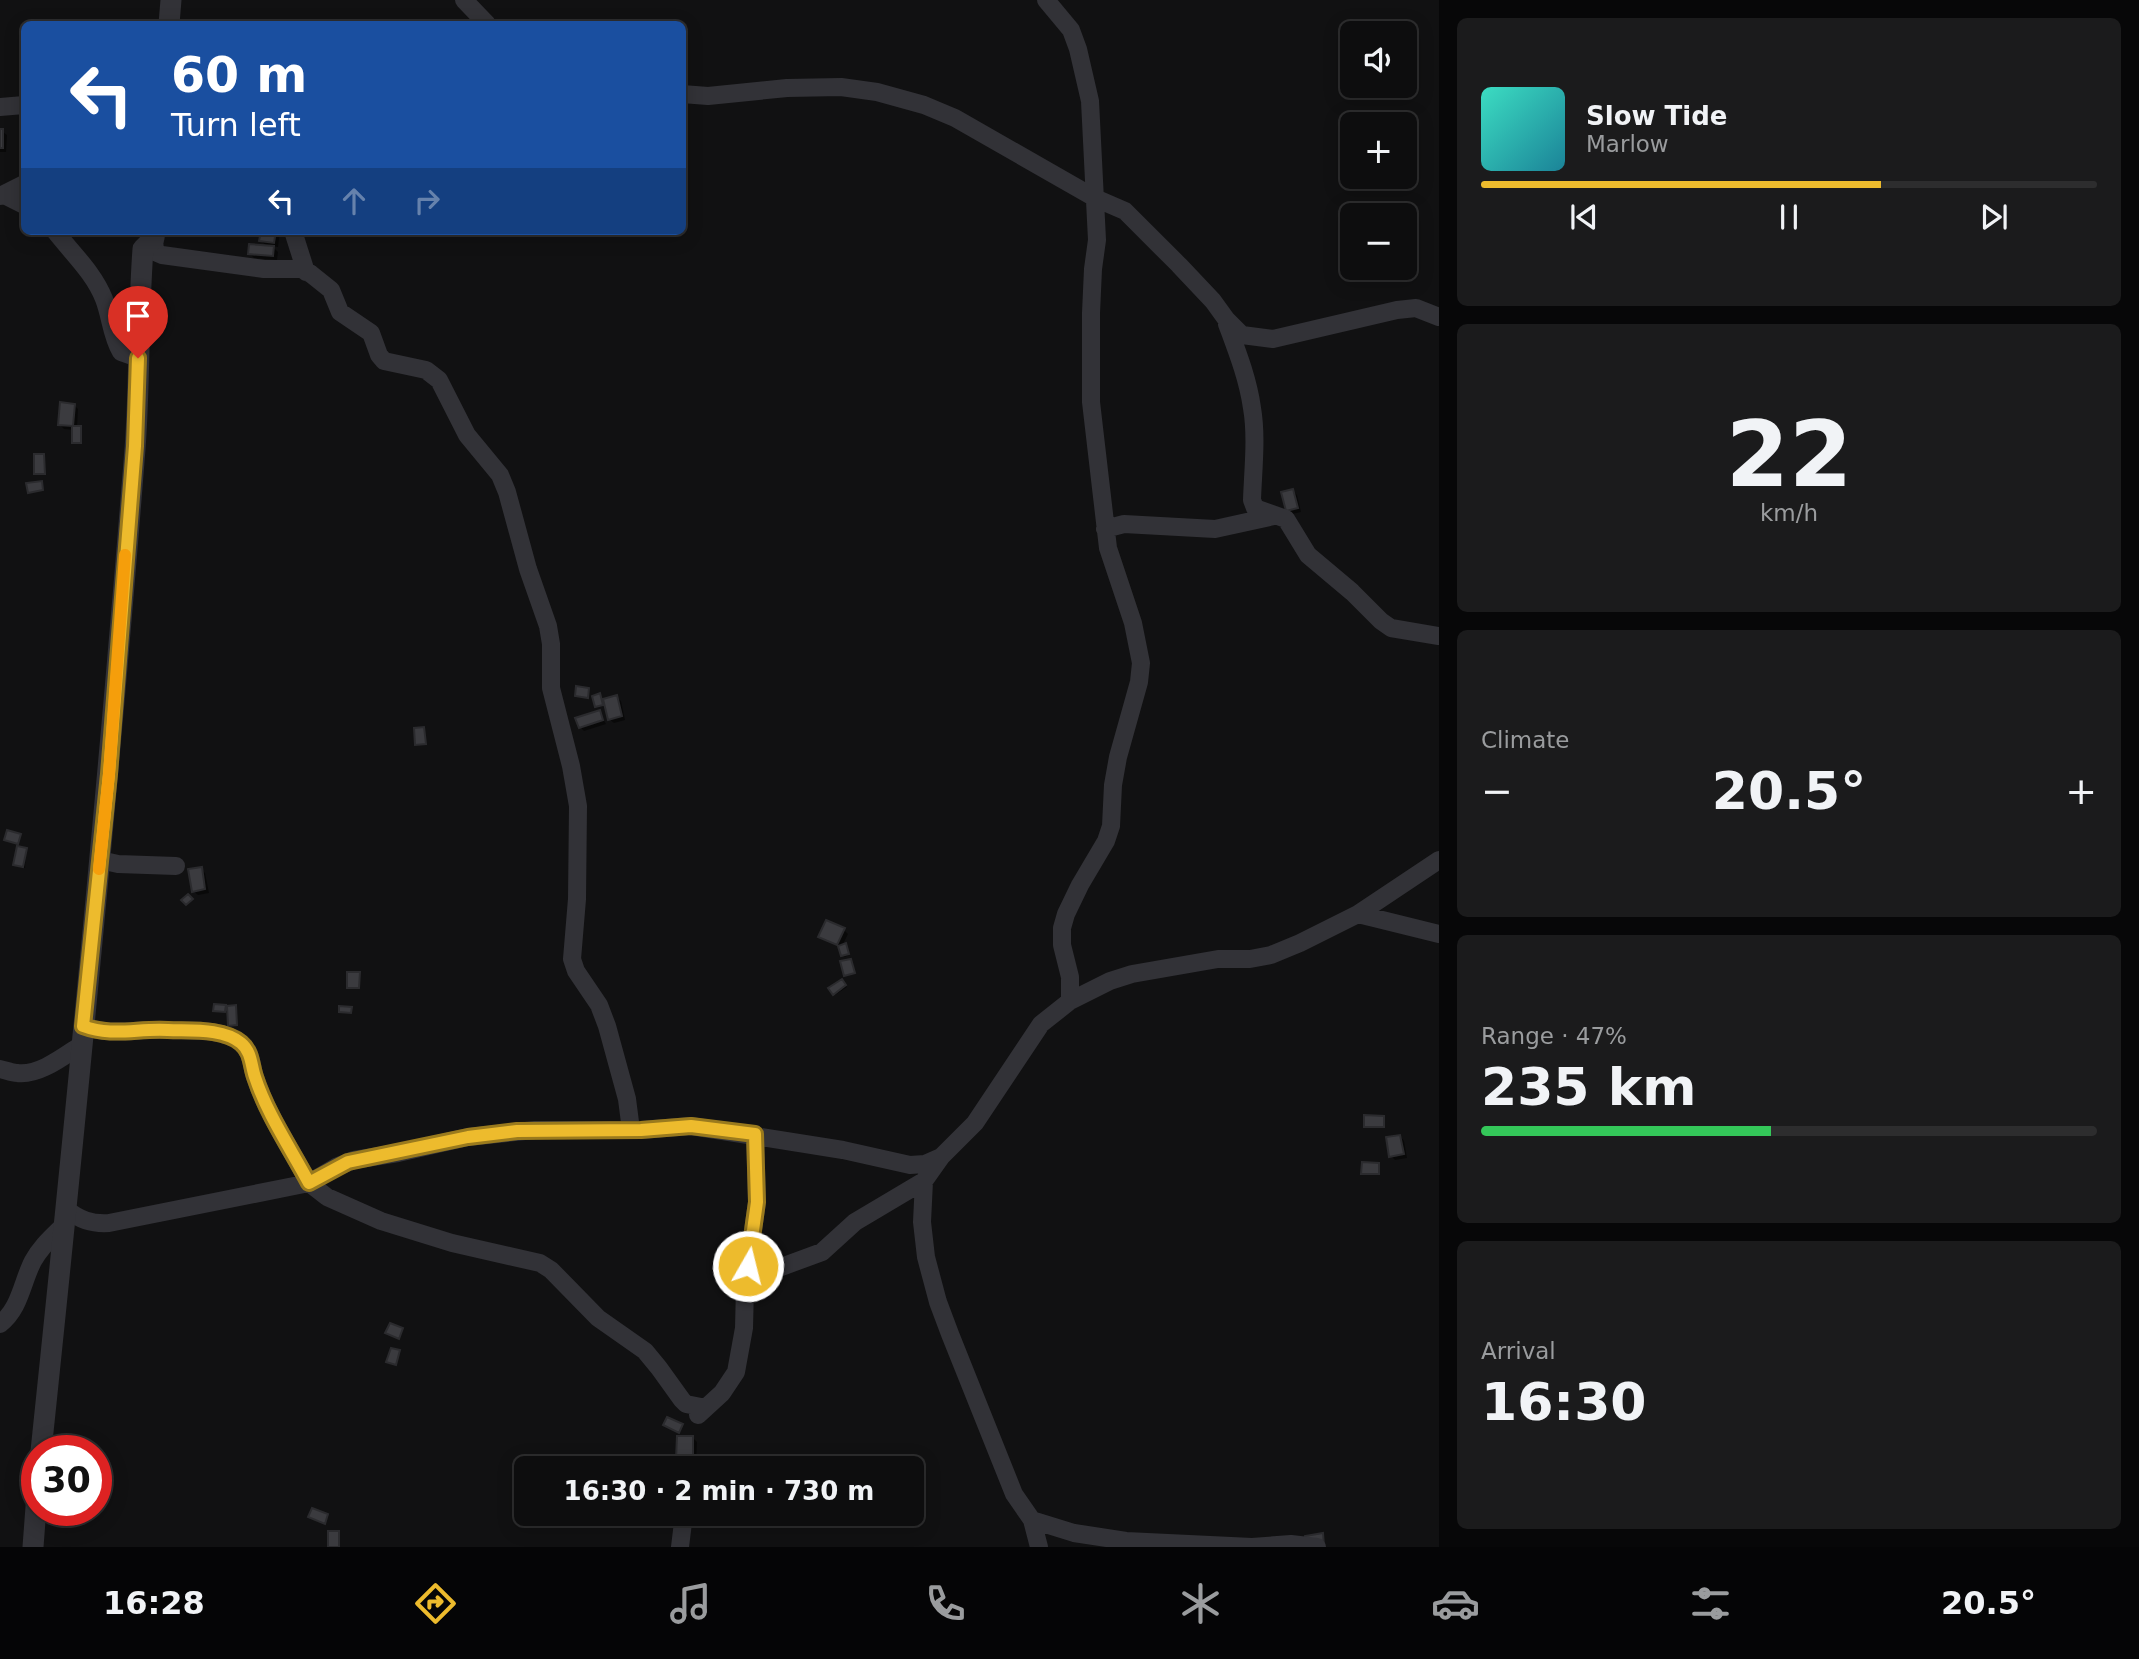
<!DOCTYPE html>
<html lang="en">
<head>
<meta charset="utf-8">
<style>
	:root { --surface:#0d0d0e; --page:#1b1b1c; --text:#f1f3f6; --muted:#9a9c9e; --line:#2d2d2e; --accent:#edbb2d }
	body { margin:0; font-family:"DejaVu Sans",sans-serif; background:var(--page); color:var(--text); height:100vh; display:flex; flex-direction:column; font-size:26px; white-space:nowrap }
	* { box-sizing:border-box; margin:0 }
	p { font-size:23px; color:var(--muted) }
	.icon { flex:none; width:38px; height:38px; fill:none; stroke:currentColor; stroke-width:2; stroke-linecap:round; stroke-linejoin:round }
	.map { position:relative; flex:1; overflow:hidden }
	.details { display:flex; flex-direction:column; gap:18px; padding:18px; background:#070708; width:700px }
	.details>* { flex:none }
	.top-card { position:absolute; left:21px; top:21px; width:665px; height:214px; border-radius:10px; box-shadow:0 4px 18px #0003,0 0 0 2px var(--line); background:#1a4fa0; color:#fff; overflow:hidden }
	.fabs { position:absolute; left:1340px; top:21px; display:grid; gap:14px }
	.fabs a { display:grid; place-items:center; width:77px; height:77px; border-radius:10px; background:var(--surface); box-shadow:0 4px 18px #0003,0 0 0 2px var(--line); font-size:35px }
	.speed { position:absolute; left:21px; top:1435px; display:flex; gap:14px; font-size:35px; font-weight:700; text-align:center }
	.speed>* { display:grid; place-content:center; width:91px; height:91px; border-radius:50%; background:var(--surface); box-shadow:0 4px 18px #0003,0 0 0 2px var(--line); line-height:1 }
	.speed .limit { border:10px solid #d22; background:#fff; color:#111 }
	.pin { position:absolute; display:grid; place-items:center; width:60px; height:60px; color:#fff; margin:-72px -30px; border-radius:50% 50% 50% 0; rotate:-45deg; box-shadow:0 0 7px #0007 }
	.pin .icon { rotate:45deg }
	.me { position:absolute; width:77px; margin:-38px; rotate:8deg; stroke-linejoin:round; filter:drop-shadow(0 0 5px #0008) }
	.turn { display:flex; align-items:center; gap:24px; height:147px; padding:0 35px; font-size:32px }
	.turn .icon { width:91px; height:91px; stroke-width:2.5 }
	.turn b { display:block; font-size:49px; line-height:60px }
	.lanes { display:flex; align-items:center; height:66px; padding:0 35px; background:#0003; justify-content:center; gap:35px; direction:ltr }
	.lanes .off { opacity:.35 }
	.big { font-size:52px; font-weight:700; line-height:1.1 }
	.details .widget { flex:1; display:flex; flex-direction:column; justify-content:center; gap:10px; min-width:0; padding:0 24px; border-radius:10px; background:var(--page) }
	.details .dial { align-items:center; gap:0 }
	.dial b { font-size:91px; line-height:1 }
	.song { display:flex; align-items:center; gap:21px }
	.cover { width:84px; height:84px; border-radius:10px; background:linear-gradient(135deg,hsl(170 70% 55%),hsl(190 70% 35%)) }
	.played { height:7px; border-radius:4px; background:linear-gradient(90deg,var(--accent) 65%,var(--line) 65%) }
	.keys { display:flex; justify-content:space-around; direction:ltr }
	.heat { display:flex; justify-content:space-between; align-items:center; font-size:38px; direction:ltr }
	.charge { height:10px; border-radius:5px; background:linear-gradient(90deg,#34c759 47%,var(--line) 0) }
	.trip { position:absolute; left:514px; top:1456px; width:410px; height:70px; border-radius:10px; background:var(--surface); box-shadow:0 4px 18px #0003,0 0 0 2px var(--line); font-weight:700; line-height:70px; text-align:center }
	.tab-bar { display:flex; height:112px; justify-content:space-around; align-items:center; background:#050506; color:var(--muted) }
	.tab-bar .icon { width:49px; height:49px }
	.tab-bar .current { color:var(--accent) }
	.tab-bar b { font-size:32px; color:var(--text) }
	main { display:flex; flex:1; min-height:0 }
	.map>svg:first-child { display:block }
	.shadow { fill:#0007 }
	.building { fill:#3b3b3f; stroke:#2b2b2e; stroke-width:2 }
	.lines { fill:none; stroke-linecap:round; stroke-linejoin:round }
	.minor { stroke:#323237; stroke-width:18 }
	.tertiary { stroke:#323237; stroke-width:21 }
	.route-casing { stroke:#9a7a1d; stroke-width:18 }
	.route { stroke:#edbb2d; stroke-width:12 }
	.slow { stroke:#f59e0b; stroke-width:12 }
</style>
</head>
<body>
<main>
<div class="map">
<svg width="1439" height="1547" viewBox="0 0 1439 1547">
	<rect width="100%" height="100%" fill="#111112"/>
	<path class="shadow" d="M0,130L7,135L6,152H0Z
		M263,231H280L278,247L272,246L278,252L277,260L254,258L249,253L268,247L261,241Z
		M74,405L78,409L77,428L82,430V444L74,442V430L64,429L60,425Z
		M1293,491L1297,495L1301,512L1292,514L1288,510Z
		M616,697L621,701L625,720L614,723L609,719L606,706H596L602,701Z
		M599,712L606,724L584,731L580,727Z
		M26,849L25,868L16,866L15,865Z
		M201,869L205,873L209,893L198,895L193,891Z
		M844,930L848,934L842,946L847,947L850,955L844,957L841,948L820,936Z
		M842,981L847,987L835,995L831,989Z
		M225,1006L237,1009V1026L229,1025V1013L215,1010Z
		M1400,1136L1404,1141L1407,1158L1395,1160L1391,1156Z
		M693,1438L697,1442L696,1463L682,1462L678,1458Z"/>
	<path class="building" d="M0,129H3V148H0Z
		M261,231H276L274,243L259,241Z
		M249,244L274,246L273,256L248,254Z
		M60,402L75,404L73,426L58,425Z
		M72,426H81V443H72Z
		M34,454H44L45,474H34Z
		M42,481L43,490L28,493L26,483Z
		M1293,489L1298,508L1286,511L1281,492Z
		M576,686L589,688L588,698L575,696Z
		M600,693L603,705L595,707L592,696Z
		M617,695L622,716L608,720L603,699Z
		M600,710L603,720L579,728L575,718Z
		M424,727L426,744L415,745L414,728Z
		M7,830L21,834L18,844L4,840Z
		M17,846L27,848L23,867L13,865Z
		M202,867L205,889L192,892L188,869Z
		M188,894L193,899L186,905L181,900Z
		M826,920L845,928L837,945L818,937Z
		M846,943L849,954L841,956L838,946Z
		M851,959L855,973L844,976L840,961Z
		M347,972H360L359,988H347Z
		M842,979L846,985L833,995L828,988Z
		M214,1004L226,1005L225,1012L213,1011Z
		M236,1005L237,1025L228,1026L227,1006Z
		M339,1006L352,1007L351,1013L339,1012Z
		M1364,1115L1384,1116V1127H1364Z
		M1400,1135L1404,1154L1389,1157L1386,1137Z
		M1362,1162L1379,1163V1174H1361Z
		M390,1323L403,1328L399,1339L385,1333Z
		M391,1348L400,1350L396,1365L386,1362Z
		M667,1417L683,1424L679,1433L663,1425Z
		M677,1436H693V1459H676Z
		M675,1461L687,1464L685,1468H673Z
		M312,1508L328,1514L325,1524L308,1517Z
		M328,1531H339V1547H328Z
		M1323,1533L1324,1546L1306,1547L1305,1536Z"/>
	<g class="lines">
		<path class="minor" d="M464,0L487,24
			M1046,0L1071,30L1078,49L1090,101L1097,240L1093,269L1091,313V402L1108,548L1133,623L1141,663L1139,682L1118,757L1113,785L1111,826L1106,841L1080,885L1066,914L1062,928V945L1070,977V1001
			M682,94L708,96L787,88L841,87L877,92L924,105L955,118L1095,198L1125,211L1179,265L1213,301L1226,319L1242,335L1273,339L1397,310L1416,308L1439,317
			M0,107L24,105
			M4,195L24,205
			M0,196L24,184
			M55,231C72,253 94,273 104,299C111,317 111,335 121,352L138,358
			M293,231L306,272
			M154,238L155,252L162,255L264,269H303L311,274L331,290L340,312L371,333L379,355L384,361L426,370L439,380L467,435L500,475L507,492L528,569L548,626L551,644V688L571,766L578,806L577,899L572,959L576,971L599,1005L607,1026L627,1099L631,1130
			M1227,324C1237,351 1248,379 1252,408C1257,437 1253,470 1252,500L1255,508L1286,519L1308,555L1352,592L1381,621L1391,628L1439,636
			M1105,529L1124,524L1215,529L1274,516
			M100,860L118,864L176,866
			M1358,914L1439,934
			M83,1026C112,1037 138,1028 168,1030C190,1031 223,1028 241,1043C252,1052 251,1065 255,1077C267,1114 291,1149 309,1183L327,1197L381,1221L452,1243L540,1263L551,1270L598,1318L645,1351L659,1368L682,1400L686,1404L706,1408
			M0,1069C5,1070 12,1073 17,1073C39,1076 64,1056 81,1045
			M941,1157L924,1181L922,1222L926,1257L938,1302L950,1334L1014,1494L1032,1520L1039,1547
			M66,1209C80,1220 91,1224 109,1223L309,1183L336,1167L354,1160L398,1153L468,1137L535,1130H641L691,1126L843,1150L910,1165L925,1164L941,1157L975,1123L1041,1024L1070,1001L1110,981L1132,974L1218,959H1250L1271,955L1300,943L1358,914L1439,860
			M745,1287L750,1281L765,1273L822,1252L855,1222L924,1181
			M0,1324C20,1309 22,1282 33,1261C41,1246 53,1236 65,1224
			M698,1415L722,1393L736,1372L744,1328L745,1287L757,1202L755,1134
			M1032,1520L1074,1533L1126,1541L1252,1547L1291,1544L1317,1547
			M680,1547L684,1514"/>
		<path class="tertiary" d="M169,24L171,0
			M41,1451C76,1117 109,783 135,449C140,382 138,315 143,249L154,238L155,231
			M33,1547L37,1494"/>
	</g>
	<g class="lines">
		<defs>
			<path id="route" d="M138,358L135,446L109,774L83,1026C112,1037 138,1028 168,1030C190,1031 223,1028 241,1043C252,1052 251,1066 255,1077C267,1114 291,1149 309,1183L348,1162L468,1137L517,1131L641,1130L691,1126L755,1134L757,1202L748,1266"/>
		</defs>
		<use href="#route" class="route-casing"/>
		<use href="#route" class="route"/>
		<path class="slow" d="M99,869L109,774L125,555"/>
	</g>
</svg>
<div class="fabs">
<a><svg class="icon" aria-label="sound" viewBox="0 0 24 24"><path d="M4 9h4l5-4v14l-5-4H4zM17 9q2 3 0 6"/></svg></a>
<a>+</a>
<a>−</a>
</div>
<div class="speed"><div class="limit">30</div></div>
<div class="pin" style="left:138px;top:358px;background:#d93025"><svg class="icon" aria-label="arrive" viewBox="0 0 24 24"><path d="M6 21V4h12l-3 4 3 4H6"/></svg></div>
<svg class="me" style="left:748px;top:1266px" viewBox="-20 -20 40 40"><circle r="17" fill="#edbb2d" stroke="#fff" stroke-width="3"/><path d="M0-11L8 9 0 5-8 9z" fill="#fff"/></svg>
<div class="trip">16:30 · 2 min · 730 m</div>
<div class="top-card">
<div class="turn"><svg class="icon" aria-label="left" viewBox="0 0 24 24"><path d="M17 20v-9H6M10 6l-5 5 5 5"/></svg><div><b>60 m</b>Turn left</div></div>
<div class="lanes"><svg class="icon" aria-label="left" viewBox="0 0 24 24"><path d="M17 20v-9H6M10 6l-5 5 5 5"/></svg><svg class="icon off" aria-label="ahead" viewBox="0 0 24 24"><path d="M12 20V5M6 11l6-6 6 6"/></svg><svg class="icon off" aria-label="right" viewBox="0 0 24 24"><path d="M7 20v-9h11M14 6l5 5-5 5"/></svg></div>
</div>
</div>
<section class="details">
<div class="widget">
<div class="song"><i class="cover"></i><div><b>Slow Tide</b><p>Marlow</p></div></div>
<div class="played"></div>
<div class="keys"><svg class="icon" aria-label="previous" viewBox="0 0 24 24"><path d="M18 5L8 12l10 7zM5 5v14"/></svg><svg class="icon" aria-label="pause" viewBox="0 0 24 24"><path d="M8 5v14M16 5v14"/></svg><svg class="icon" aria-label="next" viewBox="0 0 24 24"><path d="M6 5l10 7-10 7zM19 5v14"/></svg></div>
</div>
<div class="widget dial"><b>22</b><p>km/h</p></div>
<div class="widget"><p>Climate</p>
<div class="heat"><a>−</a><b class="big">20.5°</b><a>+</a></div>
</div>
<div class="widget"><p>Range · 47%</p><b class="big">235 km</b><div class="charge"></div></div>
<div class="widget"><p>Arrival</p><b class="big">16:30</b></div>
</section>
</main>
<nav class="tab-bar">
<b>16:28</b>
<svg class="icon current" aria-label="directions" viewBox="0 0 24 24"><path d="M12 3l9 9-9 9-9-9zM9 14v-3h6M13 9l2 2-2 2"/></svg>
<svg class="icon" aria-label="music" viewBox="0 0 24 24"><path d="M9 18V5l10-2v13"/><circle cx="6" cy="18" r="3"/><circle cx="16" cy="16" r="3"/></svg>
<svg class="icon" aria-label="phone" viewBox="0 0 24 24"><path d="M5 4h4l2 5-3 2q2 4 5 5l2-3 5 2v4C11 20 4 13 5 4z"/></svg>
<svg class="icon" aria-label="climate" viewBox="0 0 24 24"><path d="M12 3v18M4 7l16 10M4 17L20 7"/></svg>
<svg class="icon" aria-label="car" viewBox="0 0 24 24"><path d="M5 17H2v-5l4-1 3-4h7l3 4 3 1v5h-3M9 17h6M6 11h13"/><circle cx="7" cy="17" r="2"/><circle cx="17" cy="17" r="2"/></svg>
<svg class="icon" aria-label="filters" viewBox="0 0 24 24"><path d="M4 7h16M4 17h16"/><circle cx="9" cy="7" r="2"/><circle cx="15" cy="17" r="2"/></svg>
<b>20.5°</b>
</nav>
</body>
</html>
